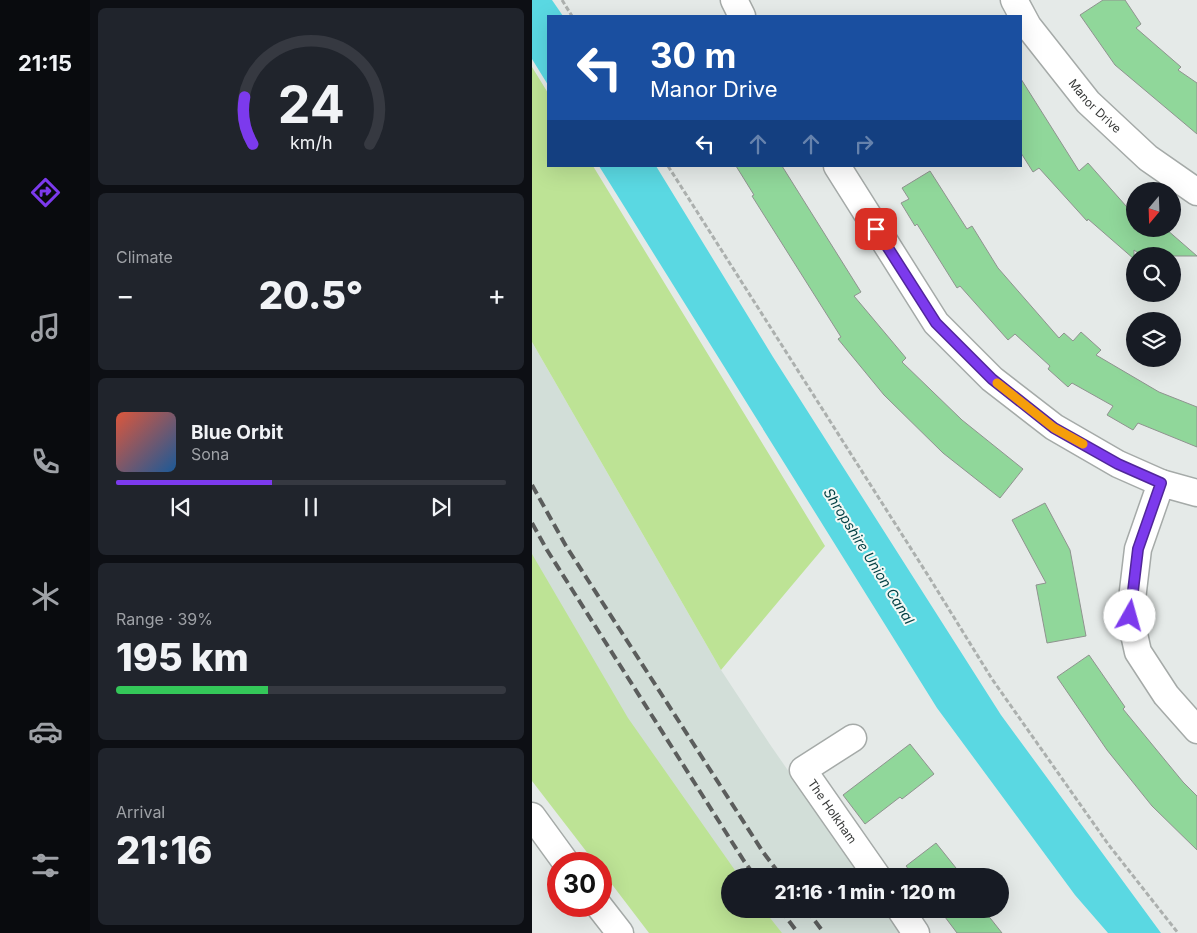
<!DOCTYPE html>
<html lang="en">
<head>
<meta charset="utf-8">
<style>
	:root { --surface:#171b24; --page:#20242c; --text:#f1f3f6; --muted:#9ea1a6; --line:#363941; --accent:#7c3aed }
	body { margin:0; font-family:Inter,sans-serif; background:var(--page); color:var(--text); height:100vh; display:flex; flex-direction:column; font-size:19px; white-space:nowrap }
	* { box-sizing:border-box; margin:0 }
	p { font-size:16px; color:var(--muted) }
	.icon { flex:none; width:28px; height:28px; fill:none; stroke:currentColor; stroke-width:2; stroke-linecap:round; stroke-linejoin:round }
	.map { position:relative; flex:1; overflow:hidden }
	.panel { display:flex; flex-direction:column; gap:8px; padding:8px; background:#0d0f14; width:442px }
	.panel>* { flex:none }
	.guide { position:absolute; left:15px; top:15px; width:475px; height:152px; border-radius:0px; box-shadow:0 5px 20px #0002; background:#1a4fa0; color:#fff; overflow:hidden }
	.needle { width:32px; rotate:199deg }
	.tools { position:absolute; left:594px; top:182px; display:grid; gap:10px }
	.tools a { display:grid; place-items:center; width:55px; height:55px; border-radius:50%; background:var(--surface); box-shadow:0 5px 20px #0002; font-size:25px }
	.speed { position:absolute; left:15px; top:852px; display:flex; gap:10px; font-size:25px; font-weight:700; text-align:center }
	.speed>* { display:grid; place-content:center; width:65px; height:65px; border-radius:50%; background:var(--surface); box-shadow:0 5px 20px #0002; line-height:1 }
	.speed .limit { border:8px solid #d22; background:#fff; color:#111 }
	.pin { position:absolute; display:grid; place-items:center; width:42px; height:42px; color:#fff; margin:-21px; border-radius:10px; box-shadow:0 2px 8px #0006 }
	.me { position:absolute; width:55px; margin:-28px; rotate:7deg; stroke-linejoin:round; filter:drop-shadow(0 0 4px #0008) }
	.turn { display:flex; align-items:center; gap:18px; height:105px; padding:0 20px; font-size:22px }
	.turn .icon { width:65px; height:65px; stroke-width:2.5 }
	.turn b { display:block; font-size:35px; line-height:42px }
	.lanes { display:flex; align-items:center; height:48px; padding:0 20px; background:#0003; justify-content:center; gap:25px; direction:ltr }
	.lanes .off { opacity:.35 }
	.big { font-size:38px; font-weight:800; line-height:1.1 }
	.panel .widget { flex:1; display:flex; flex-direction:column; justify-content:center; gap:8px; min-width:0; padding:0 18px; border-radius:8px; background:var(--page) }
	.panel .dial { align-items:center; gap:0 }
	.dial svg { height:130px; overflow:visible; fill:none; stroke:var(--line); stroke-width:7; stroke-linecap:round; text-anchor:middle }
	.dial text { fill:var(--text); stroke:none }
	.song { display:flex; align-items:center; gap:15px }
	.cover { width:60px; height:60px; border-radius:8px; background:linear-gradient(135deg,hsl(10 70% 55%),hsl(210 70% 35%)) }
	.played { height:5px; border-radius:2px; background:linear-gradient(90deg,var(--accent) 40%,var(--line) 40%) }
	.keys { display:flex; justify-content:space-around; direction:ltr }
	.heat { display:flex; justify-content:space-between; align-items:center; font-size:28px; direction:ltr }
	.charge { height:8px; border-radius:4px; background:linear-gradient(90deg,#34c759 39%,var(--line) 0) }
	.trip { position:absolute; left:189px; top:868px; width:288px; height:50px; border-radius:25px; background:var(--surface); box-shadow:0 5px 20px #0002; font-weight:800; line-height:50px; text-align:center }
	main { display:flex; flex:1; min-height:0 }
	.tab-bar { display:flex; flex-direction:column; width:90px; justify-content:space-around; align-items:center; background:#090b0e; color:var(--muted) }
	.tab-bar .icon { width:35px; height:35px }
	.tab-bar .current { color:var(--accent) }
	.tab-bar b { font-size:22px; color:var(--text) }
	.map>svg:first-child { display:block }
	.built { fill:#d2ded8 }
	.green { fill:#bde395 }
	.water { fill:#5ad8e2 }
	.building { fill:#90d79a; stroke:#8f938f }
	.lines { fill:none; stroke-linecap:round; stroke-linejoin:round }
	.minor-casing { stroke:#a5aaa8; stroke-width:29 }
	.path { stroke:#acb0ae; stroke-width:3; stroke-dasharray:5 2.5; stroke-linecap:butt }
	.minor { stroke:#fff; stroke-width:26 }
	.rail { stroke:#5b5d5c; stroke-width:4; stroke-dasharray:10 5; stroke-linecap:butt }
	.route-casing { stroke:#51269a; stroke-width:12 }
	.route { stroke:#7c3aed; stroke-width:9 }
	.slow { stroke:#f59e0b; stroke-width:9 }
	.labels { text-anchor:middle; stroke-width:4; stroke-linejoin:round; paint-order:stroke }
	.street-label { font-size:12px; fill:#373938; stroke:#f3f8f5 }
	.water-label { font-size:14px; font-style:italic; fill:#013f43; stroke:#f3f8f5 }
</style>
</head>
<body>
<main>
<nav class="tab-bar">
<b>21:15</b>
<svg class="icon current" aria-label="directions" viewBox="0 0 24 24"><path d="M12 3l9 9-9 9-9-9zM9 14v-3h6M13 9l2 2-2 2"/></svg>
<svg class="icon" aria-label="music" viewBox="0 0 24 24"><path d="M9 18V5l10-2v13"/><circle cx="6" cy="18" r="3"/><circle cx="16" cy="16" r="3"/></svg>
<svg class="icon" aria-label="phone" viewBox="0 0 24 24"><path d="M5 4h4l2 5-3 2q2 4 5 5l2-3 5 2v4C11 20 4 13 5 4z"/></svg>
<svg class="icon" aria-label="climate" viewBox="0 0 24 24"><path d="M12 3v18M4 7l16 10M4 17L20 7"/></svg>
<svg class="icon" aria-label="car" viewBox="0 0 24 24"><path d="M5 17H2v-5l4-1 3-4h7l3 4 3 1v5h-3M9 17h6M6 11h13"/><circle cx="7" cy="17" r="2"/><circle cx="17" cy="17" r="2"/></svg>
<svg class="icon" aria-label="filters" viewBox="0 0 24 24"><path d="M4 7h16M4 17h16"/><circle cx="9" cy="7" r="2"/><circle cx="15" cy="17" r="2"/></svg>
</nav>
<section class="panel">
<div class="widget dial"><svg viewBox="0 0 100 80">
<path d="M14 69A42 42 0 1 1 86 69"/>
<path d="M14 69A42 42 0 0 1 9 40" stroke="#7c3aed"/>
<text x="50" y="56" font-size="32" font-weight="700">24</text>
<text x="50" y="72" font-size="11">km/h</text>
</svg></div>
<div class="widget"><p>Climate</p>
<div class="heat"><a>−</a><b class="big">20.5°</b><a>+</a></div>
</div>
<div class="widget">
<div class="song"><i class="cover"></i><div><b>Blue Orbit</b><p>Sona</p></div></div>
<div class="played"></div>
<div class="keys"><svg class="icon" aria-label="previous" viewBox="0 0 24 24"><path d="M18 5L8 12l10 7zM5 5v14"/></svg><svg class="icon" aria-label="pause" viewBox="0 0 24 24"><path d="M8 5v14M16 5v14"/></svg><svg class="icon" aria-label="next" viewBox="0 0 24 24"><path d="M6 5l10 7-10 7zM19 5v14"/></svg></div>
</div>
<div class="widget"><p>Range · 39%</p><b class="big">195 km</b><div class="charge"></div></div>
<div class="widget"><p>Arrival</p><b class="big">21:16</b></div>
</section>
<div class="map">
<svg width="665" height="933" viewBox="0 0 665 933">
	<rect width="100%" height="100%" fill="#e5eae8"/>
	<path class="built" d="M0,342L189,670L237,743L329,876H198V909H351L368,933H205L0,663Z"/>
	<path class="green" d="M0,67L16,93V166H61L293,546L189,670L0,342Z
		M0,554L96,718L207,876H198V909H231L250,933H117L69,870V864H64L0,781Z"/>
	<path class="water" d="M0,0H20L31,16H16V85L0,59Z
		M67,166H124L241,357L469,715L629,933H576L543,895L405,708Z"/>
	<path class="building" d="M571,0H593L609,24L604,28L649,67L646,70L665,83V134L583,65L548,15Z
		M489,79L547,171L556,163L602,215V229H634L665,256H610L602,250V259L556,219L555,221L507,168L501,172L489,153Z
		M204,166H250L329,292L322,296L374,358L370,362L430,420L491,469L468,498L411,453L352,395L306,339L309,337L220,196L222,195Z
		M398,171L435,229L440,226L466,268L527,338L532,333L541,341L549,332L569,350L564,355L627,392L665,407V447L606,423L601,430L575,415L581,406L540,383L536,387L516,369L518,366L483,334L476,340L428,286L425,288L385,224L383,226L369,203L377,199L370,188Z
		M513,503L538,550L554,636L515,643L504,585L514,583L480,520Z
		M557,655L593,707L591,709L651,782L665,796V850L620,806L575,750L525,677Z
		M378,744L402,774L370,799L368,797L333,824L311,795Z
		M404,843L428,873L423,876H382L374,866Z
		M407,909H451L470,933H425Z"/>
	<g class="lines">
		<defs>
			<g id="minor">
				<path d="M202,0L210,16"/>
				<path id="s1" d="M482,0L496,26L556,102L616,158L665,192"/>
				<path d="M305,166L404,323L460,379L522,427L586,464L629,483"/>
				<path d="M665,493L629,483L606,549L598,616L606,652L634,695L665,730"/>
				<path id="s2" d="M321,738L271,770L345,876"/>
				<path d="M0,816L35,864"/>
				<path d="M67,906L88,933"/>
				<path d="M368,909L384,933"/>
			</g>
		</defs>
		<use href="#minor" class="minor-casing"/>
		<path class="path" d="M30,0L40,16
			M136,166L397,577L460,679L576,844L646,933"/>
		<use href="#minor" class="minor"/>
		<path class="rail" d="M0,485L34,546L231,852L249,876
			M0,523L15,550L212,861L223,876
			M248,909L266,933
			M274,909L292,933"/>
	</g>
	<g class="lines">
		<defs>
			<path id="route" d="M344,229L404,323L460,379L522,428L586,464L629,483L606,549L598,616"/>
		</defs>
		<use href="#route" class="route-casing"/>
		<use href="#route" class="route"/>
		<path class="slow" d="M465,383L522,428L551,444"/>
	</g>
	<g class="labels">
		<g class="street-label">
			<text dy="4" stroke="none"><textPath href="#s1" startOffset="134">Manor Drive</textPath></text>
			<text dy="4" stroke="none"><textPath href="#s2" startOffset="110">The Holkham</textPath></text>
		</g>
		<g class="water-label">
			<text transform="translate(337 556) rotate(58)" y="5">Shropshire Union Canal</text>
		</g>
	</g>
</svg>
<div class="tools">
<a><svg class="needle" viewBox="-14 -14 28 28"><path d="M0-13l5 13h-10z" fill="#e53935"/><path d="M0 13l5-13h-10z" fill="#9ea1a6"/></svg></a>
<a><svg class="icon" aria-label="search" viewBox="0 0 24 24"><circle cx="10" cy="10" r="6"/><path d="M15 15l6 6"/></svg></a>
<a><svg class="icon" aria-label="layers" viewBox="0 0 24 24"><path d="M12 4l9 5-9 5-9-5zM3 14l9 5 9-5"/></svg></a>
</div>
<div class="speed"><div class="limit">30</div></div>
<div class="pin" style="left:344px;top:229px;background:#d93025"><svg class="icon" aria-label="arrive" viewBox="0 0 24 24"><path d="M6 21V4h12l-3 4 3 4H6"/></svg></div>
<svg class="me" style="left:598px;top:616px" viewBox="-20 -20 40 40"><circle r="19" fill="#fff"/><path d="M0-13L10 11 0 6-10 11z" fill="#7c3aed"/></svg>
<div class="trip">21:16 · 1 min · 120 m</div>
<div class="guide">
<div class="turn"><svg class="icon" aria-label="left" viewBox="0 0 24 24"><path d="M17 20v-9H6M10 6l-5 5 5 5"/></svg><div><b>30 m</b>Manor Drive</div></div>
<div class="lanes"><svg class="icon" aria-label="left" viewBox="0 0 24 24"><path d="M17 20v-9H6M10 6l-5 5 5 5"/></svg><svg class="icon off" aria-label="ahead" viewBox="0 0 24 24"><path d="M12 20V5M6 11l6-6 6 6"/></svg><svg class="icon off" aria-label="ahead" viewBox="0 0 24 24"><path d="M12 20V5M6 11l6-6 6 6"/></svg><svg class="icon off" aria-label="right" viewBox="0 0 24 24"><path d="M7 20v-9h11M14 6l5 5-5 5"/></svg></div>
</div>
</div>
</main>
</body>
</html>
